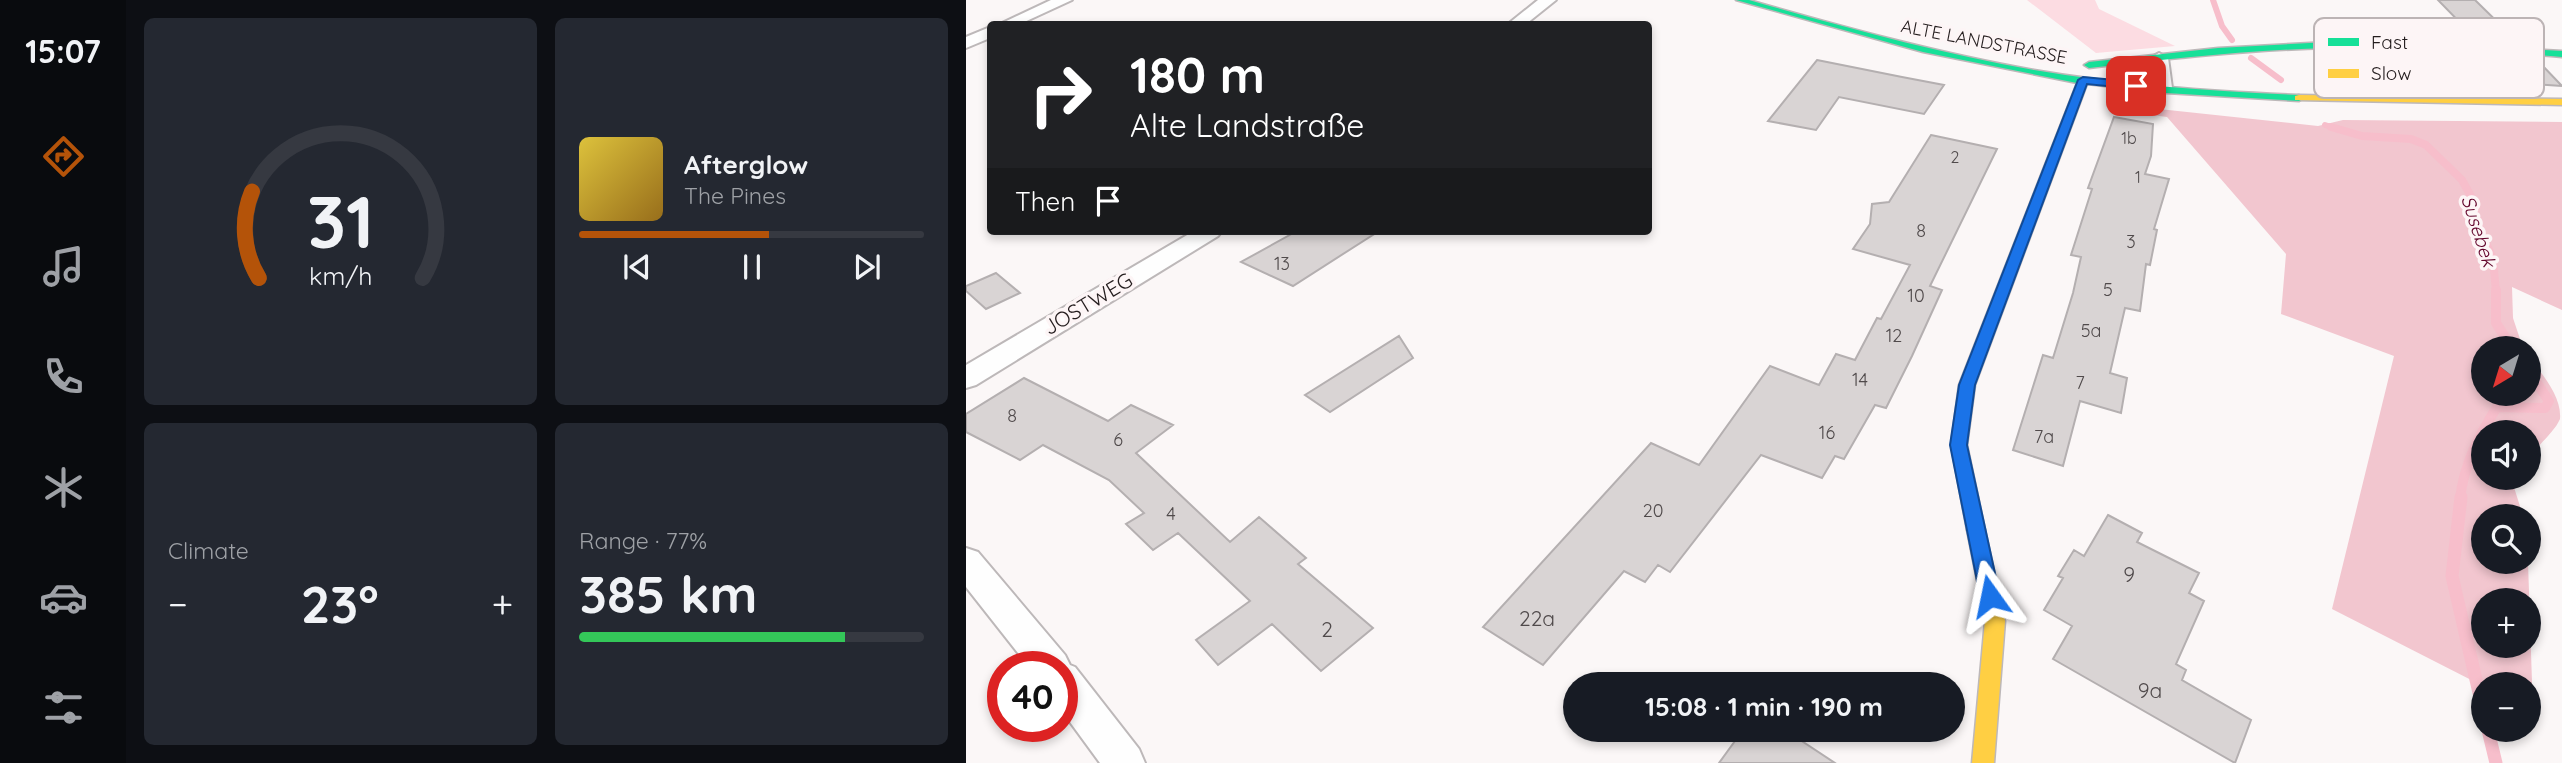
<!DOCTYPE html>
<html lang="en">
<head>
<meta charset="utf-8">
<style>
	:root { --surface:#171b24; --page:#242831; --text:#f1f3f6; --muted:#9ea1a6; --line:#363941; --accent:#b45309 }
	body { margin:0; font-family:Quicksand,sans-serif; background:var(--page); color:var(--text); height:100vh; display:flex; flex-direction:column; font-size:26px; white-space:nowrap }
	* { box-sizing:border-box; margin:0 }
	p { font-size:23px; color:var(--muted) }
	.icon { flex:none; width:38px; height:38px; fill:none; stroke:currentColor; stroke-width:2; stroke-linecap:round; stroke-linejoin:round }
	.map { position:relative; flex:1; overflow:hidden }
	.side { display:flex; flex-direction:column; gap:18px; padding:18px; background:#0d0f14; width:840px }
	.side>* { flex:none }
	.hud { position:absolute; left:21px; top:21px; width:665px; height:214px; border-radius:7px; box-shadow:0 4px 10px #0003; background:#202124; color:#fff; overflow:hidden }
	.needle { width:46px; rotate:218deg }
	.tools { position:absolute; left:1505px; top:336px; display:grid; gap:14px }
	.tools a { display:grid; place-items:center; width:70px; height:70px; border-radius:50%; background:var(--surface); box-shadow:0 4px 10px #0003; font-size:35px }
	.speed { position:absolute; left:21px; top:651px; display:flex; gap:14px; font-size:35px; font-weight:700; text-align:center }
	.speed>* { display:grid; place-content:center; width:91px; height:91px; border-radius:50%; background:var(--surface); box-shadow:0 4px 10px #0003; line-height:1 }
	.speed .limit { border:10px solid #d22; background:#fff; color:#111 }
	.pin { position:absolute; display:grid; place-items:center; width:60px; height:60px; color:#fff; margin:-30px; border-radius:14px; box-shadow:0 4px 10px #0006 }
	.me { position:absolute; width:77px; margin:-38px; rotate:348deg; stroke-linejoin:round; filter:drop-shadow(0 0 5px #0008) }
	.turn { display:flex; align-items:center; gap:24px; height:147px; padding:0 28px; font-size:32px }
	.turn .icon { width:91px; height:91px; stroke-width:2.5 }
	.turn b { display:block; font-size:49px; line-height:60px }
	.then { display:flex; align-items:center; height:66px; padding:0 28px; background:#0003; gap:14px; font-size:26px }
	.big { font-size:52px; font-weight:700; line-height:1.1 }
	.side .widget { flex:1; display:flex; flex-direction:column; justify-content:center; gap:10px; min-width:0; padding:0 24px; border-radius:10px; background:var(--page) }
	.side .dial { align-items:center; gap:0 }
	.dial svg { height:182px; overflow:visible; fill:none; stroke:var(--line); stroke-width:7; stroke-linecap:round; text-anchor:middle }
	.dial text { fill:var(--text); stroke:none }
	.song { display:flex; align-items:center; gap:21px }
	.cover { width:84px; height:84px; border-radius:10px; background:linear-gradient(135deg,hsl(50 70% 55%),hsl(40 70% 35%)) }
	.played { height:7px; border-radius:4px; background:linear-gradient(90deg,var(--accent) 55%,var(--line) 55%) }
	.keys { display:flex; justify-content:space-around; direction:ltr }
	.heat { display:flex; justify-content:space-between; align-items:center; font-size:38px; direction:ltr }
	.charge { height:10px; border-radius:5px; background:linear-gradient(90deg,#34c759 77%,var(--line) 0) }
	.side .tiles { flex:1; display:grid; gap:18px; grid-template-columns:repeat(2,1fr) }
	.trip { position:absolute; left:597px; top:672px; width:402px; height:70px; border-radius:35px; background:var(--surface); box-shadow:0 4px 10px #0003; font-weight:700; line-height:70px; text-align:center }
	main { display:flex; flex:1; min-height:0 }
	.menu { display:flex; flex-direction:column; width:126px; justify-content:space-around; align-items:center; background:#090b0e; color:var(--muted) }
	.menu .icon { width:49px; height:49px }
	.menu .current { color:var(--accent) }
	.menu b { font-size:32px; color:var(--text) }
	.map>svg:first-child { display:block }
	.green { fill:#fcdce2 }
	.forest { fill:#f2c6cf; fill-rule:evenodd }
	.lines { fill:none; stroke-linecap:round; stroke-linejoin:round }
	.stream-far3 { stroke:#f7becb; stroke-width:6 }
	.stream-far2 { stroke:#f7becb; stroke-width:8 }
	.stream-far1 { stroke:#f7becb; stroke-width:10 }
	.stream { stroke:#f7becb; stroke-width:13 }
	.building { fill:#d9d4d4; stroke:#b4afb0; stroke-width:2 }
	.street-casing { stroke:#bdb8b9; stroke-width:4 }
	.fast-casing { stroke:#bdb8b9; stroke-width:3 }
	.slow-casing { stroke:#bdb8b9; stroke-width:3 }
	.street { fill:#fefefe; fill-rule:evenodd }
	.fast { fill:#16e098; fill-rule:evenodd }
	.slow { fill:#ffcf43; fill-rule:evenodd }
	.route { fill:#1a73e8; stroke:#114b97; stroke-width:2 }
	.labels { text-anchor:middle; stroke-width:7; stroke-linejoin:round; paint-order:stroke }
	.far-number-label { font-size:16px; fill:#504a4b }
	.far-street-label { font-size:18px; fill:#231c1d; stroke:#fdf5f6 }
	.number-label { font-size:18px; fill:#504a4b }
	.far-water-label { font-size:19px; font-style:italic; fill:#62042b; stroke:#fdf5f6 }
	.street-label { font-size:21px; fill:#231c1d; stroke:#fdf5f6 }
	.near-number-label { font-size:21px; fill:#504a4b }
	.key { fill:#fdf5f6; stroke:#bcb4b5; stroke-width:2 }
	.key-label { font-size:19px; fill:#231c1d }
</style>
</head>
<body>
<main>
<nav class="menu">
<b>15:07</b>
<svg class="icon current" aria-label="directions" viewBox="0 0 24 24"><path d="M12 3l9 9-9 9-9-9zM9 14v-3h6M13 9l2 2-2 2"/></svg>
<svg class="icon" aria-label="music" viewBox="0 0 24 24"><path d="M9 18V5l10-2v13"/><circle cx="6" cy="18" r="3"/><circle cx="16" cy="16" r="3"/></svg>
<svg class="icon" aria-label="phone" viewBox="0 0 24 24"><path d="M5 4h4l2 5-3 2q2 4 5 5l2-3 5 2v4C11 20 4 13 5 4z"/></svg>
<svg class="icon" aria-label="climate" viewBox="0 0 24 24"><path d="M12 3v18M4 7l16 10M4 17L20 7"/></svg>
<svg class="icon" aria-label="car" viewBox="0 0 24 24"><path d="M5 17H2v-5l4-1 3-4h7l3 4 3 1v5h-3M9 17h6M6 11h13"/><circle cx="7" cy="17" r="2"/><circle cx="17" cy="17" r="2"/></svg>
<svg class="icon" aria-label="filters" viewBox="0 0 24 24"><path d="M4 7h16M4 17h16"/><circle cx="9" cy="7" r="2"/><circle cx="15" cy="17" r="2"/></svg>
</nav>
<section class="side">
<div class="tiles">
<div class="widget dial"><svg viewBox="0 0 100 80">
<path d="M14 69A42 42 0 1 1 86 69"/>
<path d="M14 69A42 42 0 0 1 11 31" stroke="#b45309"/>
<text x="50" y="56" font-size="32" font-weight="700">31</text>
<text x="50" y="72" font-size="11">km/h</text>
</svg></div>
<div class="widget">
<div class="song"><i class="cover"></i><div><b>Afterglow</b><p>The Pines</p></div></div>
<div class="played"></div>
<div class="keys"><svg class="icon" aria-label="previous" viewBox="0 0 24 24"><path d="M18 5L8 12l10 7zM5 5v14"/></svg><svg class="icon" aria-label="pause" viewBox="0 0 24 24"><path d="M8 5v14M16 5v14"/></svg><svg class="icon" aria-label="next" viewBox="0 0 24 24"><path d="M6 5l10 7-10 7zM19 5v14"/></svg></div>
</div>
<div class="widget"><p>Climate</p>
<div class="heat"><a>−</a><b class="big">23°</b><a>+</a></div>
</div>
<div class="widget"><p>Range · 77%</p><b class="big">385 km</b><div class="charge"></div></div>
</div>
</section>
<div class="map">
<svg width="1596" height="763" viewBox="0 0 1596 763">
	<rect width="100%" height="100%" fill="#fbf7f7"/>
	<path class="green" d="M1061,0H1129L1133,9L1209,46L1130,53Z"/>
	<path class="forest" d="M1146,104L1352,126L1377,120L1596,122V310L1546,287L1547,318L1557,348H1517V394H1563V356C1575,374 1596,395 1594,419C1588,433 1571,445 1563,459V432H1517V478H1551L1547,484L1557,516H1517V562H1562L1567,712L1563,710V684H1517V686L1366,609L1428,356L1315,314L1320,254L1201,117L1143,109ZM1517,600H1563V646H1517Z"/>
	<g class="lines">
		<path class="stream-far3" d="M1247,0L1256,26L1266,40
			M1285,58L1315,80
			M1359,125L1371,129"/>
		<path class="stream-far2" d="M1365,127L1396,136L1445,139L1460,145L1496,180L1507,200L1510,220L1527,259L1530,292"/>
		<path class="stream-far1" d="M1530,290V323L1546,348
			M1494,499C1498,464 1512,437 1531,407L1579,408L1583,401L1563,371"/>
		<path class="stream" d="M1495,497L1486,576L1517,710
			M1522,730L1530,763"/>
	</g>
	<path class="building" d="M1472,0H1509L1552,42L1510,39Z
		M1529,59L1573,62L1596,86L1552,83Z
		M851,60L936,77L978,85L958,114L873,97L850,130L802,121Z
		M1148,117L1187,124L1185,156L1179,174L1203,179L1188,229L1191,230L1184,265L1180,264L1174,311L1159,308L1144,373L1161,378L1155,413L1114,401L1097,466L1047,450L1077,355L1087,358L1107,293L1115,257L1105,255L1126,189L1122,188Z
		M965,135L1031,149L964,286L976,290L946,356L920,408L909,405L878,459L869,456L856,478L795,455L704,572L692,565L679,582L658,571L577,665L517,627L685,443L733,465L804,366L853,385L870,354L889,360L911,318L915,319L944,265L887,249L904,224L906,204L923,202Z
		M331,231H413L327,286L275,262Z
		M30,273L54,293L20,309L0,291V286Z
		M433,336L447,358L364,412L339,395Z
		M58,378L142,421L165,405L207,425L170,453L264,542L293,517L340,558L332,564L407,628L355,671L306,624L252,665L230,640L284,601L212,533L187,550L160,524L178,513L143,480L77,445L54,460L0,432V414Z
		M1142,515L1176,533L1171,542L1233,573L1223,593L1238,601L1210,664L1220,670L1216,680L1285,720L1269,763L1087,659L1106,626L1078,610L1097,578L1092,576L1108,550L1118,556Z
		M777,730H819L869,763H753Z"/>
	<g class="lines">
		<defs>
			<path id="street" d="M85,0H106L54,24H34Z
				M572,0H590L560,24H542Z
				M24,27V38L0,48V37Z
				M1193,53L1202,58L1206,88L1197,93L1188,88L1184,58Z
				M228,231H256L252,236L10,385L0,388V365Z
				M0,548L12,552L99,655L104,665L109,667L173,749L179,763H134L96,711V667H63L0,587Z"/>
			<path id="fast" d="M770,0H783C877,27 972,53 1068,70C1155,85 1244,91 1333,95L1338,98L1333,101L1200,93L1121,84L1009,385L1001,445L1019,530L1017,535L1010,538L1003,535L1001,530L985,445L993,385L1111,83L957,52Z
				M1363,42L1463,43L1596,51V57C1518,51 1440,46 1362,48C1282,50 1202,59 1123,68L1118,65L1123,62L1252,48Z"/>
			<path id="slow" d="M1333,95L1596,99V105L1329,100V96Z
				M1010,522L1017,525L1019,530L1039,621L1028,763H1006L1019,621L1001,530L1003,525Z"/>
		</defs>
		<use href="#street" class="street-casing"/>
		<use href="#fast" class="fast-casing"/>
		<use href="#slow" class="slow-casing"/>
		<use href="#street" class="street"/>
		<use href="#fast" class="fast"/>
		<use href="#slow" class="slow"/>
	</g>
	<path class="route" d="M1117,77L1170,82L1175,86L1170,89L1121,84L1009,385L1001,445L1034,596L1031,602L1024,605L1017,602L1014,596L984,445L993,385L1112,80Z"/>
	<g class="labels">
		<g class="far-number-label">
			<text x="1163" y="144">1b</text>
			<text x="989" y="163">2</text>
			<text x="1172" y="183">1</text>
		</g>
		<g class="far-street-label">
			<text transform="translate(1018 42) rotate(11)" y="6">ALTE LANDSTRASSE</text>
		</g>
		<g class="number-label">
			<text x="955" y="237">8</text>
			<text x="1165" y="248">3</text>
			<text x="316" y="270">13</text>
			<text x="1142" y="296">5</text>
			<text x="950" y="302">10</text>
			<text x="1125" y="337">5a</text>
			<text x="928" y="342">12</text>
			<text x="894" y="386">14</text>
			<text x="1114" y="389">7</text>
			<text x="46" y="422">8</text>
			<text x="861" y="439">16</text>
			<text x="1078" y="443">7a</text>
			<text x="152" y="446">6</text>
			<text x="687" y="517">20</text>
			<text x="205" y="520">4</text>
		</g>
		<g class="far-water-label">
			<text transform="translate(1513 231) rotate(72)" y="7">Susebek</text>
		</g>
		<g class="street-label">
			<text transform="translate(122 304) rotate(-31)" y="7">JOSTWEG</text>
		</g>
		<g class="near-number-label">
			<text x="1163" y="582">9</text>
			<text x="571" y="626">22a</text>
			<text x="361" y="637">2</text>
			<text x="1184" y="698">9a</text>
		</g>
	</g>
	<rect x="1348" y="18" width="230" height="80" rx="10" class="key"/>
	<rect x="1362" y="38" width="31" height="8" fill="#16e098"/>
	<rect x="1362" y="69" width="31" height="9" fill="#ffcf43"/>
	<g class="key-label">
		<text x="1405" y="49">Fast</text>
		<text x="1405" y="80">Slow</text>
	</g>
</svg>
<div class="tools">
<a><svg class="needle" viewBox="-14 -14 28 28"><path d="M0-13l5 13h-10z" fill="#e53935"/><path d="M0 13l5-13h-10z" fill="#9ea1a6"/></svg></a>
<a><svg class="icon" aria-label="sound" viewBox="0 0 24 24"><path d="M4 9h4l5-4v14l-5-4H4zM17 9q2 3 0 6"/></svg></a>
<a><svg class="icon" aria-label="search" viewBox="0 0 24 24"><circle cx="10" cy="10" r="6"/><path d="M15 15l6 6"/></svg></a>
<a>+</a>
<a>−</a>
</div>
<div class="speed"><div class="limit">40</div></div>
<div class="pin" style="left:1170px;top:86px;background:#d93025"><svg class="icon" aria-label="arrive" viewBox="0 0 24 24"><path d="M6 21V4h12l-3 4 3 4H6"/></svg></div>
<svg class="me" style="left:1024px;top:596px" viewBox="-20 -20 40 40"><path d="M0-17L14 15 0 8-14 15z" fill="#1a73e8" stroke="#fff" stroke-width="4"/></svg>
<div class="trip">15:08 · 1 min · 190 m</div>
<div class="hud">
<div class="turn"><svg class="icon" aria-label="right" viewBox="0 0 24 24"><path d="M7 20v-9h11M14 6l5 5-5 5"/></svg><div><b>180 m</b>Alte Landstraße</div></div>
<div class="then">Then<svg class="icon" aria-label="arrive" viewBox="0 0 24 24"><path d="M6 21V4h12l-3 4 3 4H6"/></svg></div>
</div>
</div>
</main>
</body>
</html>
